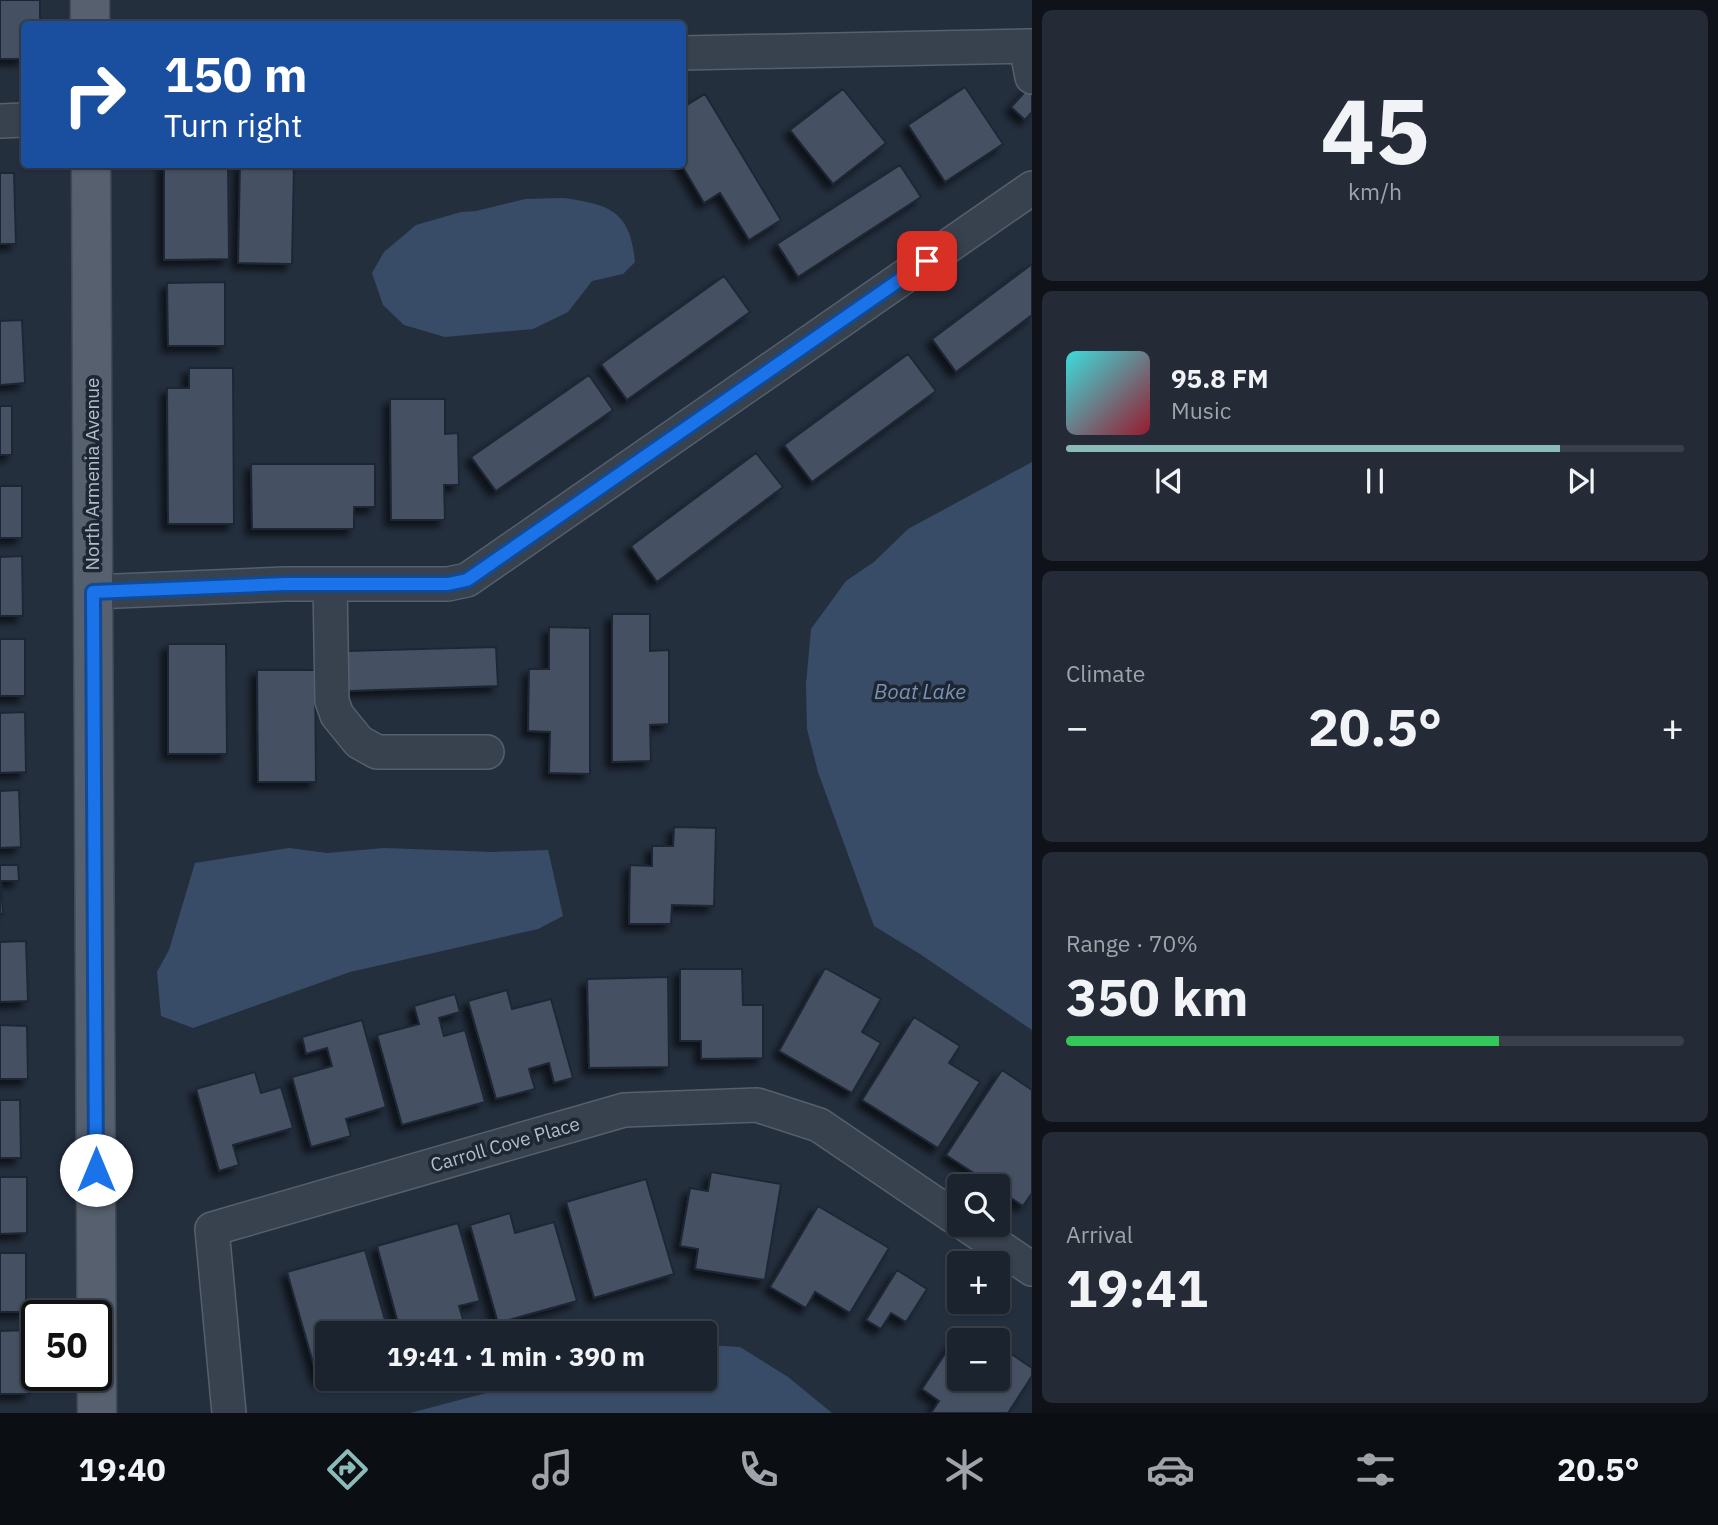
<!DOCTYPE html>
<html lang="en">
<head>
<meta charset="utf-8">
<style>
	:root { --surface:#1b232e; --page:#242b36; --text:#f1f3f6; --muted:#a0a4aa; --line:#39404a; --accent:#8bbbb9 }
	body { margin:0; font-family:"IBM Plex Sans",sans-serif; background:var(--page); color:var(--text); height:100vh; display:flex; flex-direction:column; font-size:26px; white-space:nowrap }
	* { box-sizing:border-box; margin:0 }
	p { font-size:23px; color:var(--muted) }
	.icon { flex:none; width:38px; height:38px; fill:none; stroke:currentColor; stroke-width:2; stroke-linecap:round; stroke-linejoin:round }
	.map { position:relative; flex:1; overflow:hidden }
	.panel { display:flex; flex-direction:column; gap:10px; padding:10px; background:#0f1319; width:686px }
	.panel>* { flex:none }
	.top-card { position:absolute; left:21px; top:21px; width:665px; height:147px; border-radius:7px; box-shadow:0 2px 5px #0004,0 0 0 2px var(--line); background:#1a4fa0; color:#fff; overflow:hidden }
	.buttons { position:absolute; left:947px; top:1174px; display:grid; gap:14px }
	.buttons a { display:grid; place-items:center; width:63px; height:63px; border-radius:7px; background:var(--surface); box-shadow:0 2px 5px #0004,0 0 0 2px var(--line); font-size:35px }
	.speed { position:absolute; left:21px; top:1300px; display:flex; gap:14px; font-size:35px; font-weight:700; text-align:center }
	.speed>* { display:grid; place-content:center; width:91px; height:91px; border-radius:50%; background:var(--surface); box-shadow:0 2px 5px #0004,0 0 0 2px var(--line); line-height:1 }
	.speed .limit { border:4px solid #111; border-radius:10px; background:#fff; color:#111 }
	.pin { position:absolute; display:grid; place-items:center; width:60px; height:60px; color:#fff; margin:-30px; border-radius:14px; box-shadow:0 4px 10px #0006 }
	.me { position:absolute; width:77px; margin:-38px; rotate:0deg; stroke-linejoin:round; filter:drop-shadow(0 0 5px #0008) }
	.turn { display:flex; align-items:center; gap:24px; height:147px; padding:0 28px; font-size:32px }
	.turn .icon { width:91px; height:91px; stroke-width:2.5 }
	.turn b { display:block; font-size:49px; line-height:60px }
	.big { font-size:52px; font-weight:700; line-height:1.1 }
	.panel .card { flex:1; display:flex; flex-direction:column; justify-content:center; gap:10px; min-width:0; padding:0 24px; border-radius:10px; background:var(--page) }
	.panel .dial { align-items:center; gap:0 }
	.dial b { font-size:91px; line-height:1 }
	.song { display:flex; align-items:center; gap:21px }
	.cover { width:84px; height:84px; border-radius:10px; background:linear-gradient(135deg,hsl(180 70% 55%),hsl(350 70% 35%)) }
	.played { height:7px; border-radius:4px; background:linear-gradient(90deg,var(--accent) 80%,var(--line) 80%) }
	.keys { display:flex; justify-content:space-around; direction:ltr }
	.heat { display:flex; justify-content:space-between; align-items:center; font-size:38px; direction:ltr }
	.charge { height:10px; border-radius:5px; background:linear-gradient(90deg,#34c759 70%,var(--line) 0) }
	.trip { position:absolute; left:315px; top:1321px; width:402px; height:70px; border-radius:7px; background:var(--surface); box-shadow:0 2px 5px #0004,0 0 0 2px var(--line); font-weight:700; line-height:70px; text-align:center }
	.tabs { display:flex; height:112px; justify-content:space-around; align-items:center; background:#0b0e12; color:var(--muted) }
	.tabs .icon { width:49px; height:49px }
	.tabs .selected { color:var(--accent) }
	.tabs b { font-size:32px; color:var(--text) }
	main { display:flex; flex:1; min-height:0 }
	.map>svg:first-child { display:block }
	.water { fill:#394c67 }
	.building { fill:#455162; stroke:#1f2835; stroke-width:2; filter:url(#shadow) }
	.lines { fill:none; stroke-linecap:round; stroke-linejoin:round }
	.minor-casing { stroke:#565f6c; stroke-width:36 }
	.major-casing { stroke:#414a57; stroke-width:41 }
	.minor { stroke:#38414e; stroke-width:33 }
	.major { stroke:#56606e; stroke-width:38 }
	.route-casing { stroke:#114b97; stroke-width:18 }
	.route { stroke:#1a73e8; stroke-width:12 }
	.labels { text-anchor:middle; stroke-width:7; stroke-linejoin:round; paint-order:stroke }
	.street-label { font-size:19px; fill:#b4bcc9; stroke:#1d2633 }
	.water-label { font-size:21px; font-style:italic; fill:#7c92b1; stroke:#1d2633 }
</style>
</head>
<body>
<main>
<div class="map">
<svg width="1032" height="1413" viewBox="0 0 1032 1413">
	<defs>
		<filter id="shadow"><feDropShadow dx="-6" dy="6" stdDeviation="3.5" flood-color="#0009"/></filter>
	</defs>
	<rect width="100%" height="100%" fill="#242f3e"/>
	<path class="water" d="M564,198C611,205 630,211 635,262L623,274L592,281L568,312L533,329L445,337L404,325L383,305L372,273L384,252L416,225L461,212L476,211L525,199Z
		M1032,462V1030L920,954L874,926L818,772L807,729L806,684L811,629L846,581L874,562L908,529Z
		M289,848L327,853L384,848L491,852L548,850L563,916L538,929L350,972L193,1028L161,1016L157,972L169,950L195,863Z
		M705,1345L740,1347L788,1377L832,1413H410L539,1379H705Z"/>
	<path class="building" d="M0,0H40V24H24V59H0Z
		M1032,84V112L1025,120L1011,107Z
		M965,87L1003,144L945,182L908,125Z
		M843,89L886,143L833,184L790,130Z
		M705,94L781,220L749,240L720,193L704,203L681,164L682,108Z
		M164,164H228L229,259L164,260Z
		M240,164H294L292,264L238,263Z
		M900,165L921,197L798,277L777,244Z
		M0,173H14L16,244H0Z
		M1032,264V315L956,372L932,339Z
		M724,276L750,312L627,400L601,364Z
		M225,282V346H168L167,283Z
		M22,320L25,383L0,385V321Z
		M908,354L936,391L812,482L784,445Z
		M189,368H233L234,524H168L167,388H189Z
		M589,375L613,410L496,491L471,457Z
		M390,399H445V434L458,433L459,485H444L445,520H391Z
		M0,406H12V455H0Z
		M756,453L783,487L657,582L631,546Z
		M251,464H375V507H354V529H252Z
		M0,486H22V538H0Z
		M22,556L23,616H0V557Z
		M612,614H650V651L669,650V724L650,725L651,761L612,762Z
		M549,627L590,628V774L549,773L550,732L528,731L529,669H549Z
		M0,639H25V696H0Z
		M168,644H226L227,754H168Z
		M496,647L498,686L348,691L347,651Z
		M257,670H315L316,782H258Z
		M25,712L26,772L0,773V713Z
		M19,790L21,847L0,848V791Z
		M674,827L716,828L714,906L672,905L671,924H629L630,865L652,866V846H673Z
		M0,865H18L19,881H1L3,914H0Z
		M26,941L28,1001L0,1002V942Z
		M825,968L881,999L862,1032L881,1043L852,1093L779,1051Z
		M680,969H742L743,1005H763V1058L701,1059V1041H680Z
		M668,977L669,1067L589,1068L587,979Z
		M507,990L512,1009L551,999L573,1078L554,1083L549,1063L529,1069L535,1089L496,1099L468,1001Z
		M455,994L460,1012L439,1018L444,1036L465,1030L485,1102L402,1125L377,1035L419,1024L414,1006Z
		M914,1017L960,1046L949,1063L980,1082L938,1148L862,1100Z
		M362,1020L386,1107L346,1119L351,1136L311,1147L292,1077L332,1066L327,1048L306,1054L302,1037Z
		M0,1025L27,1026L28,1079H0Z
		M1002,1070L1032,1090V1193L1023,1206L998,1189V1186H994L946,1155Z
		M255,1072L261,1093L281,1087L293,1128L233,1145L239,1165L219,1171L196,1089Z
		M0,1100H20L21,1158H0Z
		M711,1172L781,1184L765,1280L695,1269L698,1249L680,1246L690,1188L708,1191Z
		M0,1177H27V1233L0,1234Z
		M646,1179L674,1274L594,1298L566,1202Z
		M818,1206L889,1248L850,1313L815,1292L806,1308L770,1287Z
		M510,1213L515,1233L554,1222L577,1301L498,1323L470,1225Z
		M458,1223L480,1301L459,1306L465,1326L437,1334H401L377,1246Z
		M365,1250L389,1334H327V1377L318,1380L287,1272Z
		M0,1253H26V1312H0Z
		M897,1270L927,1289L906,1322L891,1313L881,1329L866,1320Z
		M29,1330L30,1394H0V1331Z
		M954,1340L959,1343V1379H998V1345L1032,1368V1376L1008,1413H931L939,1401L922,1389Z"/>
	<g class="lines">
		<defs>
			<path id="minor" d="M1026,46L1032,77
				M682,53L1032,46
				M0,121L24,120
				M330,584L332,701L337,715L359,742L377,752H487
				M93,592L285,584H448L467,580L1032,188
				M967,1225L1032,1269
				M229,1413L212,1229L624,1110L757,1105L819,1125L959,1220"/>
			<path id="major" d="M90,0V24
				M91,164L97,1413"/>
		</defs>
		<use href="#minor" class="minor-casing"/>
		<use href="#major" class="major-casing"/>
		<use href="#minor" class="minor"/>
		<use href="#major" class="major"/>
	</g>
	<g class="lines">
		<defs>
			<path id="route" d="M96,1170L93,592L285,584H448L467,580L927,261"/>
		</defs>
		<use href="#route" class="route-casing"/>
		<use href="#route" class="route"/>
	</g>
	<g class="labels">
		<g class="street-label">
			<text transform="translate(92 474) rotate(-90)" y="7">North Armenia Avenue</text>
			<text transform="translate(505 1144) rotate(-16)" y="7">Carroll Cove Place</text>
		</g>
		<g class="water-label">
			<text x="920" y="699">Boat Lake</text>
		</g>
	</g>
</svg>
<div class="buttons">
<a><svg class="icon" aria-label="search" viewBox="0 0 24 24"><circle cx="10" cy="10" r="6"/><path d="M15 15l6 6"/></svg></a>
<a>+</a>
<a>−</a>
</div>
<div class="speed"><div class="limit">50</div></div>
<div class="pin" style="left:927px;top:261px;background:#d93025"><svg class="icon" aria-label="arrive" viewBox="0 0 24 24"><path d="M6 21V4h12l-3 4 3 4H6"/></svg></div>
<svg class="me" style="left:96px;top:1170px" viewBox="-20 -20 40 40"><circle r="19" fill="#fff"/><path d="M0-13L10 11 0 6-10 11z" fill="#1a73e8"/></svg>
<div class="trip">19:41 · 1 min · 390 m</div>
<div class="top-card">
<div class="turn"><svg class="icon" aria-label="right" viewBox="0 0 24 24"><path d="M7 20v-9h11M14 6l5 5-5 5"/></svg><div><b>150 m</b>Turn right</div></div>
</div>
</div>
<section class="panel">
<div class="card dial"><b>45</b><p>km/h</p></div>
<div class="card">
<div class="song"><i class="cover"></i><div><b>95.8 FM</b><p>Music</p></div></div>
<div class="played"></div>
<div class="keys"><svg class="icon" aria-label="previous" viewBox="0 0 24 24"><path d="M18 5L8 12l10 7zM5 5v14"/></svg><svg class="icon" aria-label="pause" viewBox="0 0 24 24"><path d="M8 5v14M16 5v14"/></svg><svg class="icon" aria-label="next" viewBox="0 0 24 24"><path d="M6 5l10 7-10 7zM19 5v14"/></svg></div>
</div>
<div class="card"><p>Climate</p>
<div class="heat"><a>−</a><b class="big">20.5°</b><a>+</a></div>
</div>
<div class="card"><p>Range · 70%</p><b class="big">350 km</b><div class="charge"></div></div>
<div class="card"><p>Arrival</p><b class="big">19:41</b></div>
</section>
</main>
<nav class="tabs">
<b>19:40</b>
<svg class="icon selected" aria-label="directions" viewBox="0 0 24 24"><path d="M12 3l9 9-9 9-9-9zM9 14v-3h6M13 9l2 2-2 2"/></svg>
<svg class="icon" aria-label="music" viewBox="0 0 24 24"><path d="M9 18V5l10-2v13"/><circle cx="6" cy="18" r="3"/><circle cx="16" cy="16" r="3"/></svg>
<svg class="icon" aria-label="phone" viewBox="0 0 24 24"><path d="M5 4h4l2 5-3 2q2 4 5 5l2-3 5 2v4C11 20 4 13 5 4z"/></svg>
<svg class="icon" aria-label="climate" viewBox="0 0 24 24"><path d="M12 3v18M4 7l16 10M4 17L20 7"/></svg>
<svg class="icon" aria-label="car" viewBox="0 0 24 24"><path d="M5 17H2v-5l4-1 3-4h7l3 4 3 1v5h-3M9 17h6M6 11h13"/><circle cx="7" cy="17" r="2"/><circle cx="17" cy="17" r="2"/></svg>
<svg class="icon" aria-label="filters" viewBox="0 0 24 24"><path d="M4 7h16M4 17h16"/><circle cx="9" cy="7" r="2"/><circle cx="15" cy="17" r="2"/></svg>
<b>20.5°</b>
</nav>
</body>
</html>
